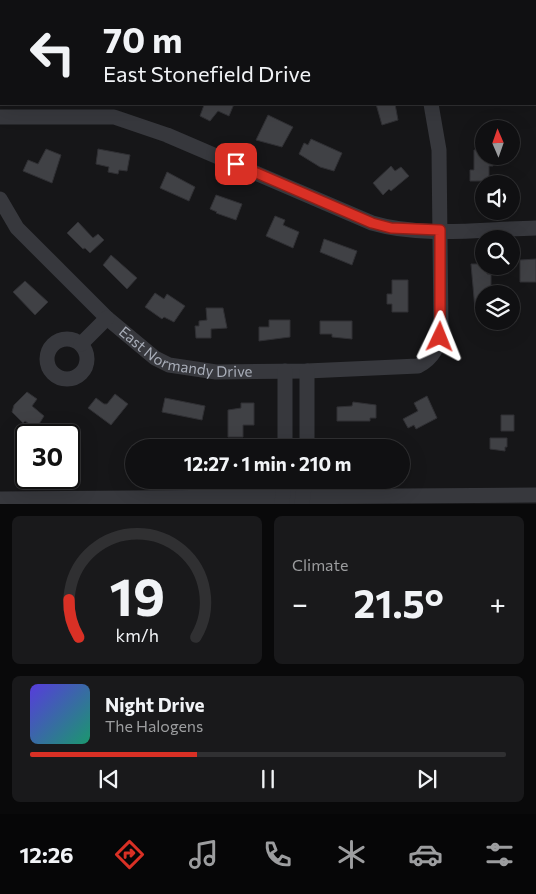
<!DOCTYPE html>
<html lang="en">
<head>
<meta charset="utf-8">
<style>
	:root { --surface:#101012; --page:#19191b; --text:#f1f3f6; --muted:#9c9d9f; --line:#303032; --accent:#d93025 }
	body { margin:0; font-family:Commissioner,sans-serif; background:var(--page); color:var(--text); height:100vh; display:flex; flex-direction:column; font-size:19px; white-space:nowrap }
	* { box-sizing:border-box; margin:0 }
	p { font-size:16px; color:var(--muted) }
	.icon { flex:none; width:28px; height:28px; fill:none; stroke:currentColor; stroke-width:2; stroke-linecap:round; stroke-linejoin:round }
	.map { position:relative; height:504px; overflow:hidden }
	.panel { display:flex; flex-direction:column; gap:12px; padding:12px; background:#09090a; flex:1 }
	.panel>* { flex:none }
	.hud { position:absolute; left:0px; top:0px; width:536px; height:105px; box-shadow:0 5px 20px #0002,0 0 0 1px var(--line); background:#101012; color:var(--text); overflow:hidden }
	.needle { width:32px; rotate:358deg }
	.controls { position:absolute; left:475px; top:120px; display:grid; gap:10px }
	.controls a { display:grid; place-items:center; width:45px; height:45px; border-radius:50%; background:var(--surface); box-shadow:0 5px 20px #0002,0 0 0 1px var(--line); font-size:25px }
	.speed { position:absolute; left:15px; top:424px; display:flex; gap:10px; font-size:25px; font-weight:700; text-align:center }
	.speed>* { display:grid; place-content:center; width:65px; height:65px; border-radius:50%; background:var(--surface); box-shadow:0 5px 20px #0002,0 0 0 1px var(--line); line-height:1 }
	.speed .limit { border:2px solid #111; border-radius:8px; background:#fff; color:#111 }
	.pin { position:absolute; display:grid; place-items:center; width:42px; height:42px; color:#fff; margin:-21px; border-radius:10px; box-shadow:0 2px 8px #0006 }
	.me { position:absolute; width:55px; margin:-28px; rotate:2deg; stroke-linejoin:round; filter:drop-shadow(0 0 4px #0008) }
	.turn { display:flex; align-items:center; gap:18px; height:105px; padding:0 20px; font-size:22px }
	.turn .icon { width:65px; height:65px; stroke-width:2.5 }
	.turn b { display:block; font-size:35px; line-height:42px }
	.big { font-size:38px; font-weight:700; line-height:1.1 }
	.panel .tile { flex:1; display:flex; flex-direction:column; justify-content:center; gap:8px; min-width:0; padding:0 18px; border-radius:8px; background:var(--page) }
	.panel .dial { align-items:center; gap:0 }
	.dial svg { height:130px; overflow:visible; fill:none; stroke:var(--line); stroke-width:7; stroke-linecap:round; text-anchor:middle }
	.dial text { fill:var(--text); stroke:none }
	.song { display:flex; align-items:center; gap:15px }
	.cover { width:60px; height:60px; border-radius:8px; background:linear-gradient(135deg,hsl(250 70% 55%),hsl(160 70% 35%)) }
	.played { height:5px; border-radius:2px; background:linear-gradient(90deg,var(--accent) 35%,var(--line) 35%) }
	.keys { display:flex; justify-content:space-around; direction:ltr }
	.heat { display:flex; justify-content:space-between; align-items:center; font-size:28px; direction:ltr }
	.panel .tiles { flex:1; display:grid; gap:12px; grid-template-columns:1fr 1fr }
	.tile:last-child { grid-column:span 2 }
	.trip { position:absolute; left:125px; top:439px; width:285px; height:50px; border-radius:25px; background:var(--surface); box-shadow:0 5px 20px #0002,0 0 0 1px var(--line); font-weight:700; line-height:50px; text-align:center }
	.menu { display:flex; height:80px; justify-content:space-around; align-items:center; background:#060607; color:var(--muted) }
	.menu .icon { width:35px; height:35px }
	.menu .selected { color:var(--accent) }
	.menu b { font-size:22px; color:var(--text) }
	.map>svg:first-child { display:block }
	.building { fill:#404145; stroke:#303034 }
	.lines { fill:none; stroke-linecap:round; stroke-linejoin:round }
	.minor { stroke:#37383d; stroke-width:15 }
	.route-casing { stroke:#8d1f18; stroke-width:12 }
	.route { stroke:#d93025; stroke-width:9 }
	.labels { text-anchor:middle; stroke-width:4; stroke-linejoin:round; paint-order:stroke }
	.street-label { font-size:15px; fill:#a8adb8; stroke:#111113 }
</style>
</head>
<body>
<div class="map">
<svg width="536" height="504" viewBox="0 0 536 504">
	<rect width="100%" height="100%" fill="#161618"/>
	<path class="building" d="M202,104H234L229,116L218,111L210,121L200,116L204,105Z
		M376,104H395L398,120L382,125Z
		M268,115L293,127L282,147L256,140Z
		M311,139L342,153L334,171L320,167L299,154L304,143L308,145Z
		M46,149L61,155L52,183L23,171L28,160L38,164Z
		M98,149L130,155L127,171L119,170L118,174L108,172L109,167L96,164Z
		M474,150H484V156L493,158V166H489V181H470V170H474Z
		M391,166L395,171L401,167L409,176L391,191L389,189L383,195L373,183Z
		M167,172L195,187L189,201L160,188Z
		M216,195L242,204L236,220L216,213L217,212L210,209Z
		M275,216L285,220L283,225L299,232L293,248L266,236Z
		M78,222L93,238L98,234L104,240L90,253L85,248L83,249L67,233Z
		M324,239L357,251L352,265L320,252Z
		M111,255L137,278L127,289L103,265Z
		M536,259V282H520V260Z
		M471,264H484V266H487V274H491V294H484V309H475Z
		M392,280H408V312H392V304H387V294H392Z
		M25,281L48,302L35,315L13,292Z
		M155,293L164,299L167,294L185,306L174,322L164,317L162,319L145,307Z
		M206,308H223L227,328L211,329V338H196L195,326H199V321L207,320Z
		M269,320H290V337L259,341V327H269Z
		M320,321H352V339L332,337V334H320Z
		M27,392L37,399L32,406L44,416L36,429L25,421L23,423L12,412L14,405Z
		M115,394L128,404L111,425L88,408L96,398L104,404H107Z
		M427,396L437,418L416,429L414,425L408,428L403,419L418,411L414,403Z
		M165,398L205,406L202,420L162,412Z
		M353,402L376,405V418H370V421H337V407L352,406Z
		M241,403H254V425H243V437H228V410L241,408Z
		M501,415H514V431H501Z
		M490,438H507V447H505V451L490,449Z"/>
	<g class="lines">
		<g class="minor">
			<path d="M400,0L401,1"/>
			<path d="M0,117H114L167,135L372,223C423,238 483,229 536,228"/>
			<path id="s1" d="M0,199L17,228L107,318L155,358L169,365L216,372L307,371L418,366C434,358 440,345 441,327L439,150L431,104"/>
			<circle cx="67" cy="359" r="20"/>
			<path d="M81,344L107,318"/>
			<path d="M285,371V448"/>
			<path d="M307,371V448"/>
			<path d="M0,499L536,495"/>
			<path d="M282,504L284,480"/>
			<path d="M302,504L305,480"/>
		</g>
	</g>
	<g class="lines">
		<defs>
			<path id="route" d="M236,164L372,223L391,228L440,230V337"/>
		</defs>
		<use href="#route" class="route-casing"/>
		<use href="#route" class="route"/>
	</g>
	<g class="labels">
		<g class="street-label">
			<text dy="5" stroke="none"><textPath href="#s1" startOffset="251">East Normandy Drive</textPath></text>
		</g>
	</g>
</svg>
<div class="controls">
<a><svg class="needle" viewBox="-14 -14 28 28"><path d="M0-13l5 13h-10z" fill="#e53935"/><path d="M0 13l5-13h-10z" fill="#9c9d9f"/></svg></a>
<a><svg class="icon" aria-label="sound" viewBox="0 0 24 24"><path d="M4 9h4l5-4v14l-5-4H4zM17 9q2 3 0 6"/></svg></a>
<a><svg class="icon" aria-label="search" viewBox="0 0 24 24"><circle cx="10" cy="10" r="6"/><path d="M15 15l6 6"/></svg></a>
<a><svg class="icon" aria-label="layers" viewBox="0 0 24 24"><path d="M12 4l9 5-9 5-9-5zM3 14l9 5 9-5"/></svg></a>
</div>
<div class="speed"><div class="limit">30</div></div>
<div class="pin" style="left:236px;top:164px;background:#d93025"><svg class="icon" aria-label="arrive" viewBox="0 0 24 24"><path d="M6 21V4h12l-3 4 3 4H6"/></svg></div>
<svg class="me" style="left:440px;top:337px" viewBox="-20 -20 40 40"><path d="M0-17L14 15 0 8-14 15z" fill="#d93025" stroke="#fff" stroke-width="4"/></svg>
<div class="trip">12:27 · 1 min · 210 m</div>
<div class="hud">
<div class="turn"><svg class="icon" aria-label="left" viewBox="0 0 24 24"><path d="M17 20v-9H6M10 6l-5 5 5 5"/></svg><div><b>70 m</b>East Stonefield Drive</div></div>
</div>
</div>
<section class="panel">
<div class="tiles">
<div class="tile dial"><svg viewBox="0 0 100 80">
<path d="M14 69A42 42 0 1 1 86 69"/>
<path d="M14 69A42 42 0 0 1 8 46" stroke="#d93025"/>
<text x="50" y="56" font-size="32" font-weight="700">19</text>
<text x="50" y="72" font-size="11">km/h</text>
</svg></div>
<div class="tile"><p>Climate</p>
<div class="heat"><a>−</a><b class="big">21.5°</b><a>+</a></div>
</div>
<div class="tile">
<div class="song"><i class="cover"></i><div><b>Night Drive</b><p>The Halogens</p></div></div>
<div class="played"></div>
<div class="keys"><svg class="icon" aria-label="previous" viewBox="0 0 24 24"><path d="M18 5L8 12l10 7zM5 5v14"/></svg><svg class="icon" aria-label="pause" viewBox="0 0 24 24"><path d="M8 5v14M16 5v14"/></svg><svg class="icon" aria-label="next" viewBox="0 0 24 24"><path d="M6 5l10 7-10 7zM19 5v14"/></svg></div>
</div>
</div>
</section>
<nav class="menu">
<b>12:26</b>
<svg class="icon selected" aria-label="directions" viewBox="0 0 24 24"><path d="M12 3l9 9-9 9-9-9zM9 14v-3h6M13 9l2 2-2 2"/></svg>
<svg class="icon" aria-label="music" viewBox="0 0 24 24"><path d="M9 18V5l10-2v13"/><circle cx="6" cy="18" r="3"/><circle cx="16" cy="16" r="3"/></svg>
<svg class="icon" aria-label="phone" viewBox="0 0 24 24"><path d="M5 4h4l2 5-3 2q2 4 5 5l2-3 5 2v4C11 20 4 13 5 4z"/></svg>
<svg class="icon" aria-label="climate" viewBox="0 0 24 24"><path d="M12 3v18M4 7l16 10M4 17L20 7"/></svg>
<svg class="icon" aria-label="car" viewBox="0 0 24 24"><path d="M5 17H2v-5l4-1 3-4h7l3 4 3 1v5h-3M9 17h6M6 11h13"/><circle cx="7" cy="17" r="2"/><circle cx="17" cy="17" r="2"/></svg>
<svg class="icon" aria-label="filters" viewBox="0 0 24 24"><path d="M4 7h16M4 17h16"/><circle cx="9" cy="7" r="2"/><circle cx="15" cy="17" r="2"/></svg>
</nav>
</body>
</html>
